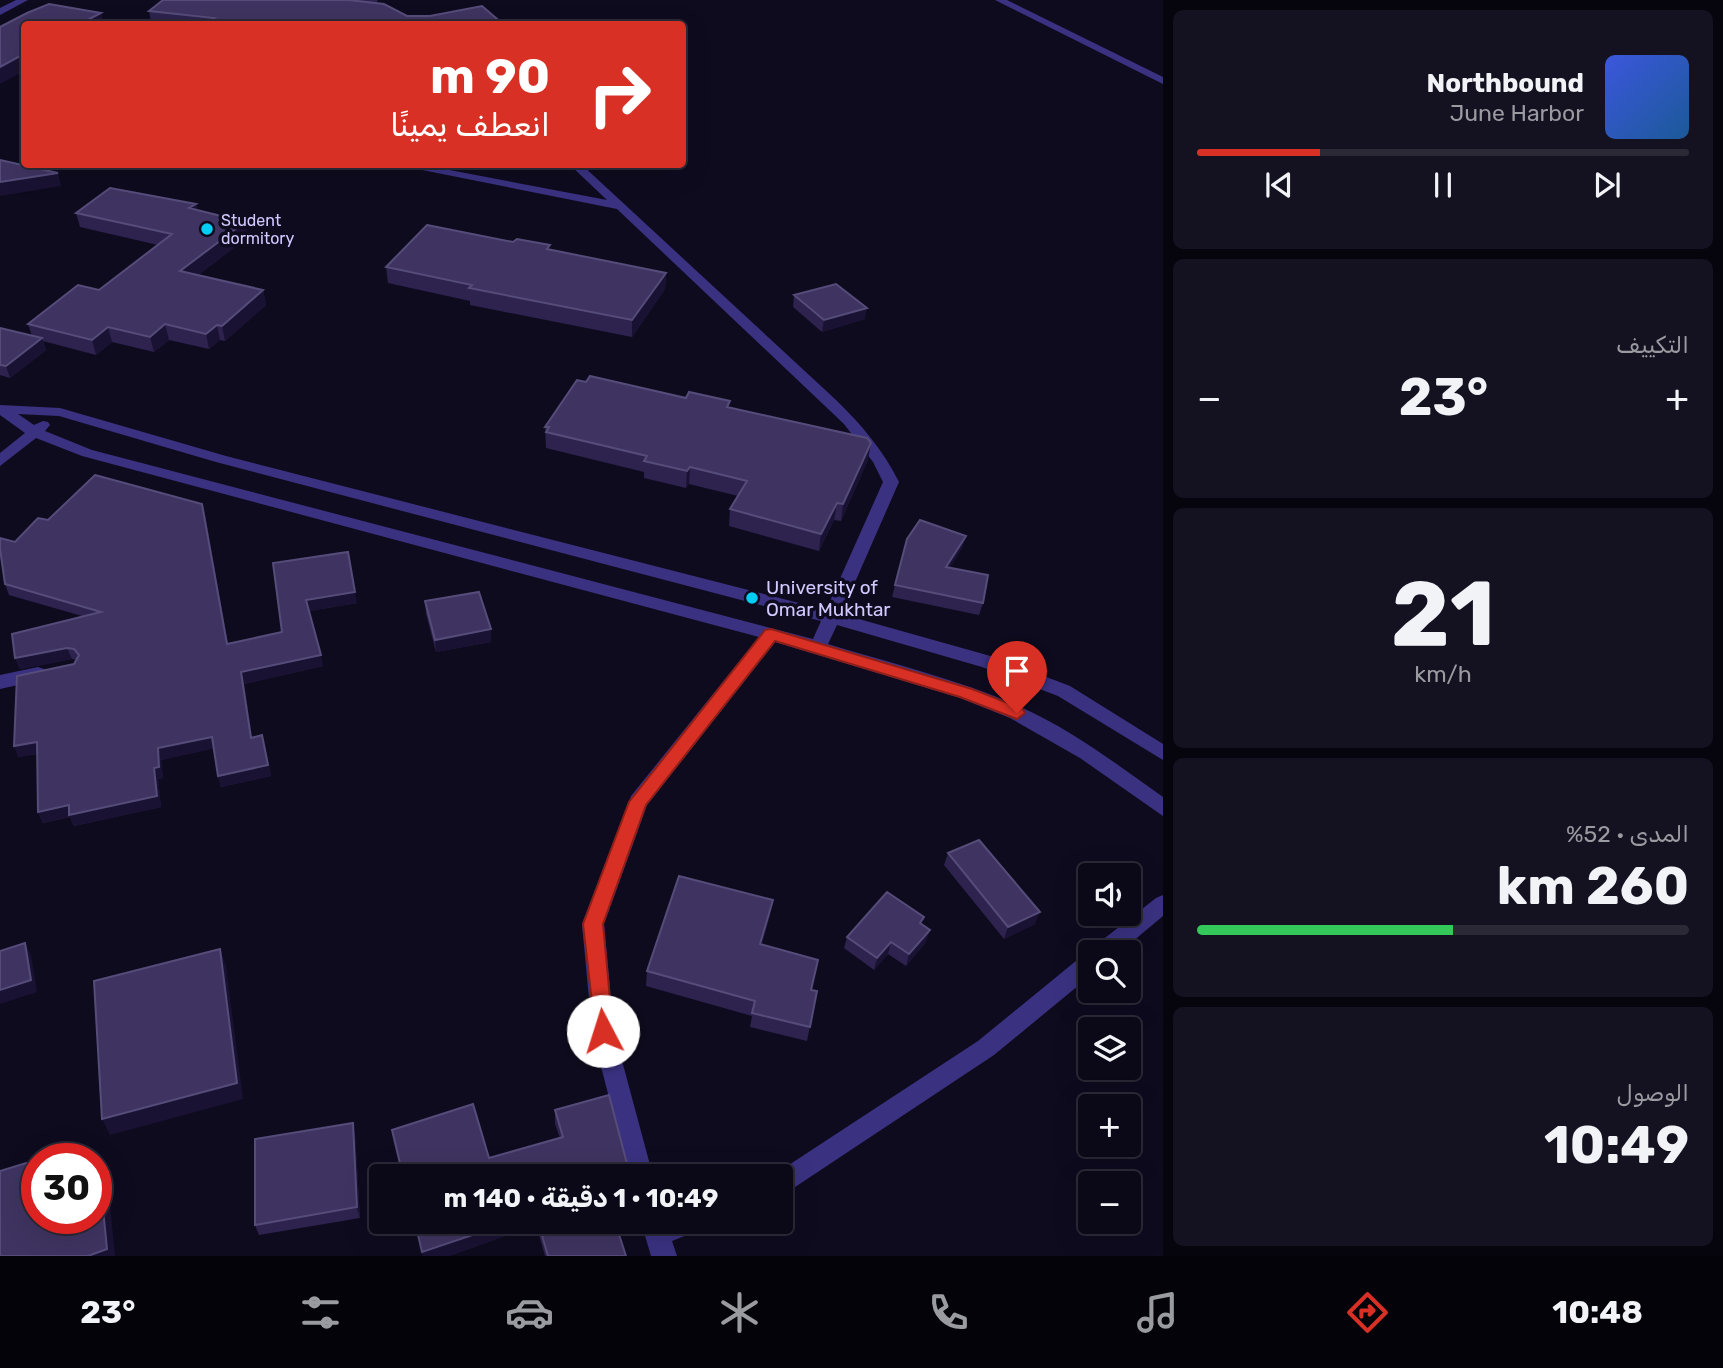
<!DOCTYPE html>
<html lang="ar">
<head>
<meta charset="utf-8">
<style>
	:root { --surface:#0b0817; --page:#141120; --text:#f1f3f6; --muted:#9a9aa1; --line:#2b2936; --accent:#d93025 }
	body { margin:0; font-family:Rubik,Vazirmatn,sans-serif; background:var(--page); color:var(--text); direction:rtl; height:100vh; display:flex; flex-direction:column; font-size:26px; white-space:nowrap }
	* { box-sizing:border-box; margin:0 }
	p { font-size:23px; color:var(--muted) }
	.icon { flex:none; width:38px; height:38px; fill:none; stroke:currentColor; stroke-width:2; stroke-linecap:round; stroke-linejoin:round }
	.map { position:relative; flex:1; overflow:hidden; direction:ltr }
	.details { display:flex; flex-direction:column; gap:10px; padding:10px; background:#06040d; width:560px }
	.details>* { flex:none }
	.guide { position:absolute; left:21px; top:21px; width:665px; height:147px; border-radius:7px; box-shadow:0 7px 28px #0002,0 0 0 2px var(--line); direction:rtl; background:#d93025; color:#fff; overflow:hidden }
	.buttons { position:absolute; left:1078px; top:863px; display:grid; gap:14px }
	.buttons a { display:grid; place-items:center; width:63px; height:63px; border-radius:7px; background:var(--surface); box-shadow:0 7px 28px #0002,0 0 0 2px var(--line); font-size:35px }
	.speed { position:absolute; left:21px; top:1143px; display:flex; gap:14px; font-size:35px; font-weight:700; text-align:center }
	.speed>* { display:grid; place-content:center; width:91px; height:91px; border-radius:50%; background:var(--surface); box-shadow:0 7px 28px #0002,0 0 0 2px var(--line); line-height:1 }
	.speed .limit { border:10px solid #d22; background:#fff; color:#111 }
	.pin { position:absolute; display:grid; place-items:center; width:60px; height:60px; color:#fff; margin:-72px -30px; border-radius:50% 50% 50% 0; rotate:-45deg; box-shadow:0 0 7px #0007 }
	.pin .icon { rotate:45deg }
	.me { position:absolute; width:77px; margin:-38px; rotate:355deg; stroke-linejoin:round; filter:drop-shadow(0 0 5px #0008) }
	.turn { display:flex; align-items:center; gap:24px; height:147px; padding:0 21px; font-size:32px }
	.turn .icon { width:91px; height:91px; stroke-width:2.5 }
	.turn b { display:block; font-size:49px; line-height:60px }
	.big { font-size:52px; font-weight:700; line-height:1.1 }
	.details .card { flex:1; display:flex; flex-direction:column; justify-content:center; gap:10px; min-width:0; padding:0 24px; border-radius:10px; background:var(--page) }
	.details .dial { align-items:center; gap:0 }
	.dial b { font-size:91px; line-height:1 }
	.song { display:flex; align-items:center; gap:21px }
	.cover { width:84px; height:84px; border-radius:10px; background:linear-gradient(135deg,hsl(230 70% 55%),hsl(210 70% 35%)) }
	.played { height:7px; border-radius:4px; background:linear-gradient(90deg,var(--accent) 25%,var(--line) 25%) }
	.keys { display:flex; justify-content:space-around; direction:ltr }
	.heat { display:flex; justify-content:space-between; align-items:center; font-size:38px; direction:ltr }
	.charge { height:10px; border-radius:5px; background:linear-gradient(90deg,#34c759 52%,var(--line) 0) }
	.trip { position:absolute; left:369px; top:1164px; width:424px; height:70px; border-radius:7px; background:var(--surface); box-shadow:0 7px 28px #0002,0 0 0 2px var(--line); font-weight:700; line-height:70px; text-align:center; direction:rtl }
	.dock { display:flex; height:112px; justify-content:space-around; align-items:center; background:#040309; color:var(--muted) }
	.dock .icon { width:49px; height:49px }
	.dock .on { color:var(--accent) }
	.dock b { font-size:32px; color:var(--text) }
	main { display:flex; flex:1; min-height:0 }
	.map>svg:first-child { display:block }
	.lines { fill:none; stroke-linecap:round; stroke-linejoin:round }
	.minor { fill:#3a3281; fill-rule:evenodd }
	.wall { fill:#2d234e }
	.shaded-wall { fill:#1a1233 }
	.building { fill:#3f3461; stroke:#564c7a; stroke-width:2 }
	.route { fill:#d93025; stroke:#8d1f18; stroke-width:2 }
	.poi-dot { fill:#00ccf4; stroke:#0f0b1f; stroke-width:2.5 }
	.labels { text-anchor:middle; stroke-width:7; stroke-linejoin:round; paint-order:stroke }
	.far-poi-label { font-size:16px; fill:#d2c9ff; stroke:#0f0b1f; text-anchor:start }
	.poi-label { font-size:19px; fill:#d2c9ff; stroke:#0f0b1f; text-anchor:start }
</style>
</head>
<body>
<main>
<section class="details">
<div class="card">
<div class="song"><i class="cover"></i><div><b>Northbound</b><p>June Harbor</p></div></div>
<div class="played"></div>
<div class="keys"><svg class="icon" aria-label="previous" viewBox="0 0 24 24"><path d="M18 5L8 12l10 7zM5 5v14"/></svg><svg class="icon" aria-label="pause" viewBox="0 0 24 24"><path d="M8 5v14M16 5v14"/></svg><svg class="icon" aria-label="next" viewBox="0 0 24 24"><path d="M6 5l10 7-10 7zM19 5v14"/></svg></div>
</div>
<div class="card"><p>التكييف</p>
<div class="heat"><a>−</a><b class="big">23°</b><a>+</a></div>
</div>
<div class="card dial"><b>21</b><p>km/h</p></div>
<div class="card"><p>المدى · 52%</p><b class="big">260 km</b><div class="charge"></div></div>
<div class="card"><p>الوصول</p><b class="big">10:49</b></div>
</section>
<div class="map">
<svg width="1163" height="1256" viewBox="0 0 1163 1256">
	<rect width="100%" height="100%" fill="#0f0b1f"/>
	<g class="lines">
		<path class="minor" d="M16,0H28L0,15V8Z
			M995,0H1007L1163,77V84Z
			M392,164H418L607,200L569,164H581L835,399C861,424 883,450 899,482L841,614L994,657L1070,686L1163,744V760L1058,696L982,667L837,625L828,644C893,664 961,680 1023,708C1073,731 1118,765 1163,797V816L1080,758L1010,718L960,698L775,642L647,805L604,924L614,1031L653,1176H629L592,1031L582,924L631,796L759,637L82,456L36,438L0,466V453L25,433L0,415V405L60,408L226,456L826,610L883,482L873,462L844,424L617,209ZM18,414L59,416L216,462L821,621L813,639L92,450L45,431L50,425L48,422L43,421L34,425Z
			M38,667L44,669L47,674L44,679L0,689V675Z
			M1163,895V916L1120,952H1093L1096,945L1156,898Z
			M1090,953V976L994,1055L780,1197V1176H772L978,1041L1082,956Z
			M641,1222H701L697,1231L672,1241L677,1256H651Z"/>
	</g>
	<path class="wall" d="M163,0H378L376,3L407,16L503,24H178L151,22L149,11Z
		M196,204L197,210L245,222L248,237L198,275L263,290L266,305L225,341L220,340L209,349L169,340L154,352L112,342L96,355L43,341L46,350L10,378L0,375V328L32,336L28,324L99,290L158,245L80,227L76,213Z
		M551,250L666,273L665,289L632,337L470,305V301L388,283L386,267Z
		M794,295L865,319L822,332L793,307Z
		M586,382L729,407L868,460L841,521L834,520L819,551L729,526L730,509L738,496L689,484L686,488L644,478V472L546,448L545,427Z
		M205,515L228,644L282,632L273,563L357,603L309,611L323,666L244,684L252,737L265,746L271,776L221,787L218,776L214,748L161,760L163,778L158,779L161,807L74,826L70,817L43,823L38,812L37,754L18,757L77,660L72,659L20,669L15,658L82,616L9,595L5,584L15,542L48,520Z
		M966,536L962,548L950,567L983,603L979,615L892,597L895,585Z
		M425,601L491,629V642L436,652L426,614Z
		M948,853L1035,924L1004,939L944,865Z
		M770,915L762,944L811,990L817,991L807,1041L750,1027L752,1016L646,986L647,971Z
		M922,924L926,942L906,966L888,954L874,970L844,948L847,937Z
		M555,1110L627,1164L638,1176H403L395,1143L489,1158L560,1138L555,1124Z
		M355,1134L360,1218L259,1235L255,1225Z
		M414,1222H615L626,1256H545L536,1225L449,1256H423Z"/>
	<path class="shaded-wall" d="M101,13L104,24H80Z
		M24,54V71L0,84V67Z
		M58,173L61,186L0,196V182Z
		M196,204L199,218L189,208Z
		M245,222L248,237L183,286L180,271Z
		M666,273L665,289L632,337V320Z
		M263,290L266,305L225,341L222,326Z
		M867,308L865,319L822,332L824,320Z
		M165,324L169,340L154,352L150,337Z
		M217,325L220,340L209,349L206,334Z
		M108,327L112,342L96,355L92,340Z
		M42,338L46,350L10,378L6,366Z
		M871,443L868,460L841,521L843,504Z
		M690,467L689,484L686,488L687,471Z
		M837,503L834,520L819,551L821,534Z
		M202,504L205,515L230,655L227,644Z
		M966,536L962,548L943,579L946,567Z
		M355,592L357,603L309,611L306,600Z
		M491,629V642L436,652L435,640Z
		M67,648L72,659L20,669L15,658Z
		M321,655L323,666L244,684L254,749L251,738L241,672Z
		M262,735L271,776L221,787L218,776Z
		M212,737L216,748L161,760L163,778L158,779L161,807L74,826L70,817L43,823L38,812L154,768L158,748Z
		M37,742L41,753L18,757L14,746Z
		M773,900L770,915L758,958L760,944Z
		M1040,912L1035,924L1004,939L1008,927Z
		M930,930L926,942L906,966L909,954Z
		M891,942L888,954L874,970L877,958Z
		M25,943L31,955L37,992L0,1004V990Z
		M220,949L226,966L243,1099L110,1135L102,1119Z
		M353,1123L355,1134L360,1218L357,1207Z
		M98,1158L107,1174L115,1256H88Z
		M511,1222H536V1225L449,1256H423L422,1252Z"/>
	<path class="building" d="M163,0H349L384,4L407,16H430L482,6L503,24H201L214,18L149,11Z
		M49,4L101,13L80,24H24V54L0,67V27L27,13Z
		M0,160L58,173L0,182Z
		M110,188L196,204L189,208L245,222L180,271L263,290L222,326L217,325L206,334L165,324L150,337L108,327L92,340L28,324L78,285L99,290L172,234L76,213Z
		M427,225L513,242L517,239L550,245L547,249L666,273L632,320L469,288L472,285L386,267Z
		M836,284L867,308L824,320L794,295Z
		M0,328L42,338L6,366L0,365Z
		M590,376L686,398L689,392L730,401L727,407L867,438L871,443L843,504L837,503L821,534L730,509L747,481L690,467L687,471L644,461L647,456L546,432L549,427H545L577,380L586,382Z
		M95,475L202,504L227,644L282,632L273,563L348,552L355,592L306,600L321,655L241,672L251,738L262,735L268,765L218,776L212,737L158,748L159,767L154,768L157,796L69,815V805L38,812L37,742L14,746L17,676L74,664L79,655L74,649L67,648L15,658L12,634L101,612L5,584L0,549V538L15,542L38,518L48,520Z
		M920,520L966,536L946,567L988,575L983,603L895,585L907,539Z
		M479,592L491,629L435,640L425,601Z
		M979,840L1040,912L1008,927L948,853Z
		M679,876L773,900L760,944L818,960L811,990L817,991L810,1027L752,1013L755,1001L647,971Z
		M887,892L924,917L920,923L930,930L909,954L891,942L877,958L847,937Z
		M25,943L31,980L0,990V951Z
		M220,949L237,1083L102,1119L94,981Z
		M609,1095L627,1164L635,1166L638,1176H403L392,1130L473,1104L489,1158L563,1137L555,1110Z
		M353,1123L357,1207L255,1225V1139Z
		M98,1158L107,1249L88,1256H0V1171L26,1163V1168L37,1165V1218H96V1159Z
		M415,1222H511L422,1252Z
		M538,1222H615L626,1256H548Z"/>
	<path class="route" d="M771,629L972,689L1023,709L1025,713L1017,719L960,697L775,641L646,805L603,924L613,1031L610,1037L603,1040L596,1037L583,924L629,802L765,630Z"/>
	<g class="poi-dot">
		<circle cx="207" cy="229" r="7"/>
		<circle cx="752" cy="598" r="7"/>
	</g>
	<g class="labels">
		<g class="far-poi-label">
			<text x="221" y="226">Student<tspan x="221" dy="18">dormitory</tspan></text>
		</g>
		<g class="poi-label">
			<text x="766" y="594">University of<tspan x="766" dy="22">Omar Mukhtar</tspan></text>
		</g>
	</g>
</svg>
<div class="buttons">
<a><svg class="icon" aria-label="sound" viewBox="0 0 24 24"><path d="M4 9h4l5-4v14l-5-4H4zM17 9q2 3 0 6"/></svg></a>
<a><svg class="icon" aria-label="search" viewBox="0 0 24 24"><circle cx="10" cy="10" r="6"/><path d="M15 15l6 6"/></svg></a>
<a><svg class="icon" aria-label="layers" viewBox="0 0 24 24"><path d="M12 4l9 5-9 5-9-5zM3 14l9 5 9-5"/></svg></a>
<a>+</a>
<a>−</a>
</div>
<div class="speed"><div class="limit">30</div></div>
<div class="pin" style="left:1017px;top:713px;background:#d93025"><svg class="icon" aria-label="arrive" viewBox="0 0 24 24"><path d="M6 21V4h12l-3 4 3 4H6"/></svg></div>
<svg class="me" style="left:603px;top:1031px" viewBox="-20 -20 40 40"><circle r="19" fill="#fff"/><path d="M0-13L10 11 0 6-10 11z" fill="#d93025"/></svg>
<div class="trip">10:49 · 1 دقيقة · 140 m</div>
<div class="guide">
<div class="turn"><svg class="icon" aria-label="right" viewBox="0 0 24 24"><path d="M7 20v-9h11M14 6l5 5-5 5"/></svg><div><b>90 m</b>انعطف يمينًا</div></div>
</div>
</div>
</main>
<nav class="dock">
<b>10:48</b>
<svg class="icon on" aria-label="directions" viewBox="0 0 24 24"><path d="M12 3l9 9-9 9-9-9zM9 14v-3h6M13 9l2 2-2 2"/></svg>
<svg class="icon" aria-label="music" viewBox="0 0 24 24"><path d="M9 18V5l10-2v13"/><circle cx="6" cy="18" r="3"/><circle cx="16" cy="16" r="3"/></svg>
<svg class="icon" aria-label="phone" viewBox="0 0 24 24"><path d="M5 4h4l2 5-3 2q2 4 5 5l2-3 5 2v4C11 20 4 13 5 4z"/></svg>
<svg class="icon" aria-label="climate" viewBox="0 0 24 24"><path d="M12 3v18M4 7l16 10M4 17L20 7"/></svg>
<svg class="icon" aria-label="car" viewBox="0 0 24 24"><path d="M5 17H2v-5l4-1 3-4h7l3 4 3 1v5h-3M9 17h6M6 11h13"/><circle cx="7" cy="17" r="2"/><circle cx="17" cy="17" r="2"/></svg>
<svg class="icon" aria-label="filters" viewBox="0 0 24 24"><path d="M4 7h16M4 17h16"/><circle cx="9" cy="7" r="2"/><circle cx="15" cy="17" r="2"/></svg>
<b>23°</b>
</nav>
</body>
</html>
